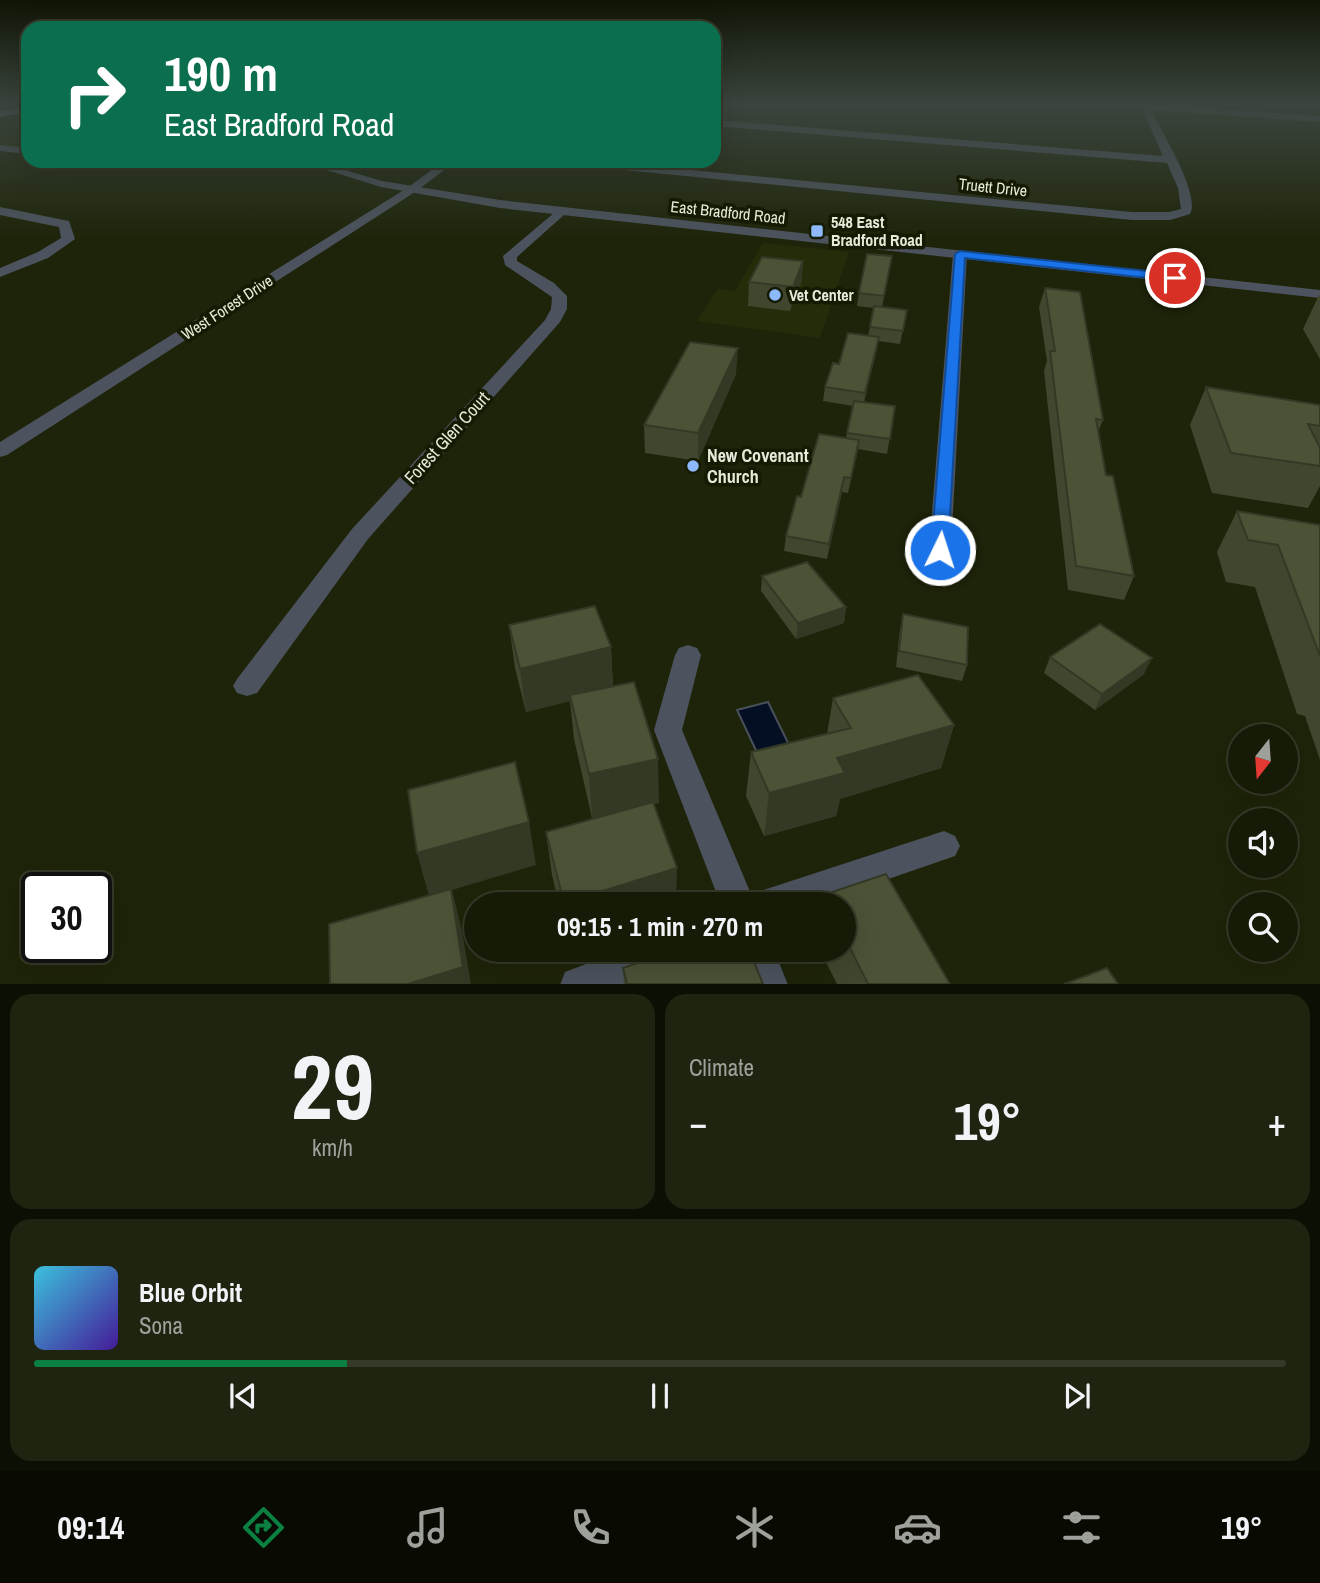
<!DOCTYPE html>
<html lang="en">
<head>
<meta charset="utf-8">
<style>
	:root { --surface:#161b07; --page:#1f2411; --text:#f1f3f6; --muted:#9ea19b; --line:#353928; --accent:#0b8043 }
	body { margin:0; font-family:"Archivo Narrow",sans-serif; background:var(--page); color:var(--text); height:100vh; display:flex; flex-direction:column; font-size:26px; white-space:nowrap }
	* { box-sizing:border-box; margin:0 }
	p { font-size:23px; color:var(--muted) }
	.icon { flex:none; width:38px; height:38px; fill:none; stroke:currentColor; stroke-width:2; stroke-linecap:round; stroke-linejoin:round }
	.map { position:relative; height:984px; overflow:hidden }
	.details { display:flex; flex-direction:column; gap:10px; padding:10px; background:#0c0f04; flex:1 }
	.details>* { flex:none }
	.guide { position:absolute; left:21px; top:21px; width:700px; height:147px; border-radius:21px; box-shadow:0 7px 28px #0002,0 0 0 2px var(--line); background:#0b6e4f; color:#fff; overflow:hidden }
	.needle { width:46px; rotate:197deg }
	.buttons { position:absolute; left:1228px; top:724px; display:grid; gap:14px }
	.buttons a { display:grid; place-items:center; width:70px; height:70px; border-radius:50%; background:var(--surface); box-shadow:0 7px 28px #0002,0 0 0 2px var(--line); font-size:35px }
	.speed { position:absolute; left:21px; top:872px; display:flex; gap:14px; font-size:35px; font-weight:700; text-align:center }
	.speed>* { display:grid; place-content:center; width:91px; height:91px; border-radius:50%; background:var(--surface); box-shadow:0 7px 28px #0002,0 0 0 2px var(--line); line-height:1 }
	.speed .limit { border:4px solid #111; border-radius:10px; background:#fff; color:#111 }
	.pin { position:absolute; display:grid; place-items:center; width:60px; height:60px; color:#fff; margin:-30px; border:4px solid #fff; border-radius:50%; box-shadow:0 2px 7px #0007 }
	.me { position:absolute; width:77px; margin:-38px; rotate:4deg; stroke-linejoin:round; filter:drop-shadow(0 0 5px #0008) }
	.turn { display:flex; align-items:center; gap:24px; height:147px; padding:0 28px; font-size:32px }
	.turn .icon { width:91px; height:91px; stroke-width:2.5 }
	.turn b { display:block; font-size:49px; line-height:60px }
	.big { font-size:52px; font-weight:800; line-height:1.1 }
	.details .card { flex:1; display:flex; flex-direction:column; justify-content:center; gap:10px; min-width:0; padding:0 24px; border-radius:21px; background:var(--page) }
	.details .dial { align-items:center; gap:0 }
	.dial b { font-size:91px; line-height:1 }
	.song { display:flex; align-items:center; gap:21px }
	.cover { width:84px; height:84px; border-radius:10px; background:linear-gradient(135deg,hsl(190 70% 55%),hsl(260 70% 35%)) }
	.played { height:7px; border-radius:4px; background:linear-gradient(90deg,var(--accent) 25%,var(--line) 25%) }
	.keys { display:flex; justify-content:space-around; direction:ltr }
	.heat { display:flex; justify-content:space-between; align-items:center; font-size:38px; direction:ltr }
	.details .tiles { flex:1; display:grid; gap:10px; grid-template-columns:1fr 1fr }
	.card:last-child { grid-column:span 2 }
	.trip { position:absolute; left:464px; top:892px; width:392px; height:70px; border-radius:35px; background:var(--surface); box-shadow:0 7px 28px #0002,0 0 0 2px var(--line); font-weight:800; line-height:70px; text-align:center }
	.menu { display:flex; height:112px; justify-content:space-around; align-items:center; background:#090b03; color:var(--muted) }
	.menu .icon { width:49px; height:49px }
	.menu .on { color:var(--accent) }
	.menu b { font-size:32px; color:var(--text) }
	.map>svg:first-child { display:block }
	.built { fill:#252c09 }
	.water { fill:#040f23; stroke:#48515a; stroke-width:2 }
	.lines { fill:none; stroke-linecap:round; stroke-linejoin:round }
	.minor { fill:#4c535e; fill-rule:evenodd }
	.tertiary { fill:#4c535e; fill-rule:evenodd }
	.primary { fill:#76859b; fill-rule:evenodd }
	.wall { fill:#40472e }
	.shaded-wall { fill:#343926 }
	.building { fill:#4b5236; stroke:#343926; stroke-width:2 }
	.route { fill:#1a73e8; stroke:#114b97; stroke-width:2 }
	.poi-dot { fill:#8db9fc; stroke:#151a02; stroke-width:2.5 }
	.labels { text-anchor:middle; stroke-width:7; stroke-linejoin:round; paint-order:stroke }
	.far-street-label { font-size:16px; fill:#e5eada; stroke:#151a02 }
	.far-poi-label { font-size:16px; font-weight:bold; fill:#e5eada; stroke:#151a02; text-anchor:start }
	.street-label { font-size:18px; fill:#e5eada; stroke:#151a02 }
	.poi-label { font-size:18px; font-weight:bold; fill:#e5eada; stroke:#151a02; text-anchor:start }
</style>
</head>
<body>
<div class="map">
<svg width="1320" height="985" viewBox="0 0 1320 985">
	<rect width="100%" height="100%" fill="#1e2409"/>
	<path class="built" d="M28,119V149L0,146V124Z
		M763,243L849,252L820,338L697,321L718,289L735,291Z"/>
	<path class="water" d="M768,702L793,753L761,761L737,710Z"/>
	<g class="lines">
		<path class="minor" d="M1086,103H1134L1320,116V122L1151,110C1161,131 1201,194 1190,214L1170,220H1132L563,164L558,161H596L1132,212H1169L1181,209L1178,188L1167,163L714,126V120L1163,156L1142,109Z
			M0,145L28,148V154L0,151Z
			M100,161H219L214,164L154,169L105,164Z
			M444,161H456L415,192L7,455L0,457V442L407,188Z
			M0,207L69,221L75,239L48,258L0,277V268L38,252L61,238L59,227L0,215Z
			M561,207L567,211L565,214L517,257V261L554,283L567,296V309L560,322L368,539L257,693L247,696L237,693L233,686L237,679L352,529L545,320L551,309L552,297L505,265L503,256Z
			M960,250L967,254L951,549L948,554L940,556L932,554L929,549L953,254Z
			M688,645L697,648L701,655L682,730L751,894L944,831L955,836L960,846L955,856L813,905H721L654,730L675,655L679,648Z
			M623,950H689L683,962L627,985H560L565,972Z
			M738,950H774L788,985H752Z"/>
		<path class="tertiary" d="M298,161H315L382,181L500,200L1320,290V298L500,208L381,187Z"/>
		<path class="primary" d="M28,106V112L0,117V111Z"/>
	</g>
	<path class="wall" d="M803,261L801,284L790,311L748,306L749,282Z
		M890,268L882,307L907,310L900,344L878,341L864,402L895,406L887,454L858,449L848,493L842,492L827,559L784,551L786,536L801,497L846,438L853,406L823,401L825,387L839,364L868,336L874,308L857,306L859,293Z
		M1045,288L1103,420L1098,432L1106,475L1134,576L1124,600L1068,590L1044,371L1047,361L1039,307Z
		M1319,295H1320V359L1303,329Z
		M736,374L698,461L645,453L644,425Z
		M1206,387L1320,405V486L1308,508L1212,493L1190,425Z
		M1237,511L1320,525V760L1305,716L1297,714L1255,587L1226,582L1217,552Z
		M762,576L846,607L844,623L796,639L761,591Z
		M903,614L967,665L962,681L896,667L900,630Z
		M509,625L611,647L613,686L659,803L653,804L676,905H559L552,875L546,832L618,812L592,818L574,739L570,701L526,712L515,668Z
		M1050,657L1144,674L1095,710L1044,673Z
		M833,698L954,725L941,768L840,799L836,816L764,836L746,796L751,752L827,734Z
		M886,874L950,984H837L820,950H844V905H821L823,895Z
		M623,968L763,984H624Z"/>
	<path class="shaded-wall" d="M803,261L801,284L790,311L793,287Z
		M879,337L877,350L863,407L865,393Z
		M738,348L736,374L698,461V433Z
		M859,440L857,455L848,493L851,478Z
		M844,477L842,492L827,559L829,544Z
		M846,607L844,623L796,639L798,623Z
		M611,647L613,691L570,695V701L526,712L520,669Z
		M1152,658L1144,674L1095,710L1102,694Z
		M954,725L941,768L840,799L836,816L764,836L769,793L837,758Z
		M658,759L659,803L592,818L589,774Z
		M529,822L536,865L452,890L462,931L471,984H408L429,896L417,853Z
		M677,868L676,905H564V903Z"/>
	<path class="building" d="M867,254L892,256L884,296L859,293Z
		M762,257L803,261L793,287L749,282Z
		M1045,288L1080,292L1103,420L1096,419L1106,475L1113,476L1134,576L1076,566L1050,351H1055Z
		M874,306L907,310L903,331L870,327Z
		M848,333L879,337L865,393L825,387L833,363L839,364Z
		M690,342L738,348L698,433L644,425Z
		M1206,387L1320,405V426L1308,424L1320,448V466L1231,453Z
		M854,401L895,406L890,439L847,433Z
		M819,434L859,440L851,478L844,477L829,544L786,536L797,496L801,497Z
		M1237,511L1320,525V656L1278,545L1248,540Z
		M807,562L846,607L798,623L762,576Z
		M595,606L611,647L520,669L509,625Z
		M903,614L968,627L967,665L899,651Z
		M1100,624L1152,658L1102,694L1050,657Z
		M918,675L954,725L837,758L845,773L769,793L751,752L851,728L833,698Z
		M634,682L658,759L589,774L570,695Z
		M515,762L529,822L417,853L408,790Z
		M653,802L677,868L564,903L546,832Z
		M886,874L950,984H868L844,936V905H828L823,895Z
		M451,889L463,967L408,984H330L329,924Z
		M676,950H749L763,984H627L623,968Z
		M1107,968L1118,984H1064Z"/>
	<linearGradient id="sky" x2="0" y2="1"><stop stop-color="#101405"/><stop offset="0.43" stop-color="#3b453e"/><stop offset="1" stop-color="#3b453e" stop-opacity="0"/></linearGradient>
	<rect width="1320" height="241" fill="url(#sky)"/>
	<path class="route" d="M960,251L1175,274L1181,278L1175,281L965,258L948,550L940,555L931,550L955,254Z"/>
	<g class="poi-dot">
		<rect x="810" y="224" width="14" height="14" rx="3.5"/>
		<circle cx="775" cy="295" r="7"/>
		<circle cx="693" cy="466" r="7"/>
	</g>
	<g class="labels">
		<g class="far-street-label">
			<text transform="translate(993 187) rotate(6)" y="6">Truett Drive</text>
			<text transform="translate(728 212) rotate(6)" y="6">East Bradford Road</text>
			<text transform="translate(227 307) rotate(-33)" y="6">West Forest Drive</text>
		</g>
		<g class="far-poi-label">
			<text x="831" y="228">548 East<tspan x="831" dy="18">Bradford Road</tspan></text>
			<text x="789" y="301">Vet Center</text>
		</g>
		<g class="street-label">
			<text transform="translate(447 438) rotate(-48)" y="6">Forest Glen Court</text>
		</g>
		<g class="poi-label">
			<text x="707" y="462">New Covenant<tspan x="707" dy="21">Church</tspan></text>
		</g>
	</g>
</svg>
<div class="buttons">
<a><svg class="needle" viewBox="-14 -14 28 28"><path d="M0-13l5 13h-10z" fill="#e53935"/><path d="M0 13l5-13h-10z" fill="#9ea19b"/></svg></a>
<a><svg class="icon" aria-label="sound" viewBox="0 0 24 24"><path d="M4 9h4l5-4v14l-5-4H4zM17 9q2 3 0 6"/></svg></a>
<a><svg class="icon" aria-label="search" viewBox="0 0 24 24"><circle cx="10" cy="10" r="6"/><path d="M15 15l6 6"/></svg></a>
</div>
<div class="speed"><div class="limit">30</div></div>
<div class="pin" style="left:1175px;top:278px;background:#d93025"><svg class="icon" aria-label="arrive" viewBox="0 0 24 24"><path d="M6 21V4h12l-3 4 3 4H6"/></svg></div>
<svg class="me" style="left:940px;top:550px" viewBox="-20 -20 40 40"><circle r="17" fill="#1a73e8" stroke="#fff" stroke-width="3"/><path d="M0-11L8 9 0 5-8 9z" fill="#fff"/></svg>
<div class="trip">09:15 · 1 min · 270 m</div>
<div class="guide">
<div class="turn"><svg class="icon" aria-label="right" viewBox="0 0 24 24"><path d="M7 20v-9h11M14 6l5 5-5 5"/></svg><div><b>190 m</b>East Bradford Road</div></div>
</div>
</div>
<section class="details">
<div class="tiles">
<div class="card dial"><b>29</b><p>km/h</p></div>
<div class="card"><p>Climate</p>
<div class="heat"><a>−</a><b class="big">19°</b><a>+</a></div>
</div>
<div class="card">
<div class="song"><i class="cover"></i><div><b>Blue Orbit</b><p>Sona</p></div></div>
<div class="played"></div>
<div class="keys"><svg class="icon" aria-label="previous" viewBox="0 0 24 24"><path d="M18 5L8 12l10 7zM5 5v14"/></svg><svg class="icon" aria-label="pause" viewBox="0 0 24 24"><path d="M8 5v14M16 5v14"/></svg><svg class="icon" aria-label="next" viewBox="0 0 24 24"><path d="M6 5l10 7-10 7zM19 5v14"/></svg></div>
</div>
</div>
</section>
<nav class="menu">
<b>09:14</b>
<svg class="icon on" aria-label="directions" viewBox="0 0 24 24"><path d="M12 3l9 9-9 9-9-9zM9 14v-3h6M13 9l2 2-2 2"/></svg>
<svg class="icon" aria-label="music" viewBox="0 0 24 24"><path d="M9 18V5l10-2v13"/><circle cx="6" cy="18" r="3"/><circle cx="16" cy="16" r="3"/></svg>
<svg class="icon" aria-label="phone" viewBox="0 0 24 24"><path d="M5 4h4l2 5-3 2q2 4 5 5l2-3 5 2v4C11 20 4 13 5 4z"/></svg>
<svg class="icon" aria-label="climate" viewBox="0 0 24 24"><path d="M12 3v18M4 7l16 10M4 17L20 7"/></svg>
<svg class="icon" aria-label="car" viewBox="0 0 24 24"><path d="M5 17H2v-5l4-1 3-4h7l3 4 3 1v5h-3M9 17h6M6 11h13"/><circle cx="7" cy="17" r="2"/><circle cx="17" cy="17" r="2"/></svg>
<svg class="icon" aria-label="filters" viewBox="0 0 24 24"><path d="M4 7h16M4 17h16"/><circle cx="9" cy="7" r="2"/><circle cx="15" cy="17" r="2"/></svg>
<b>19°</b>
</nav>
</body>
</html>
